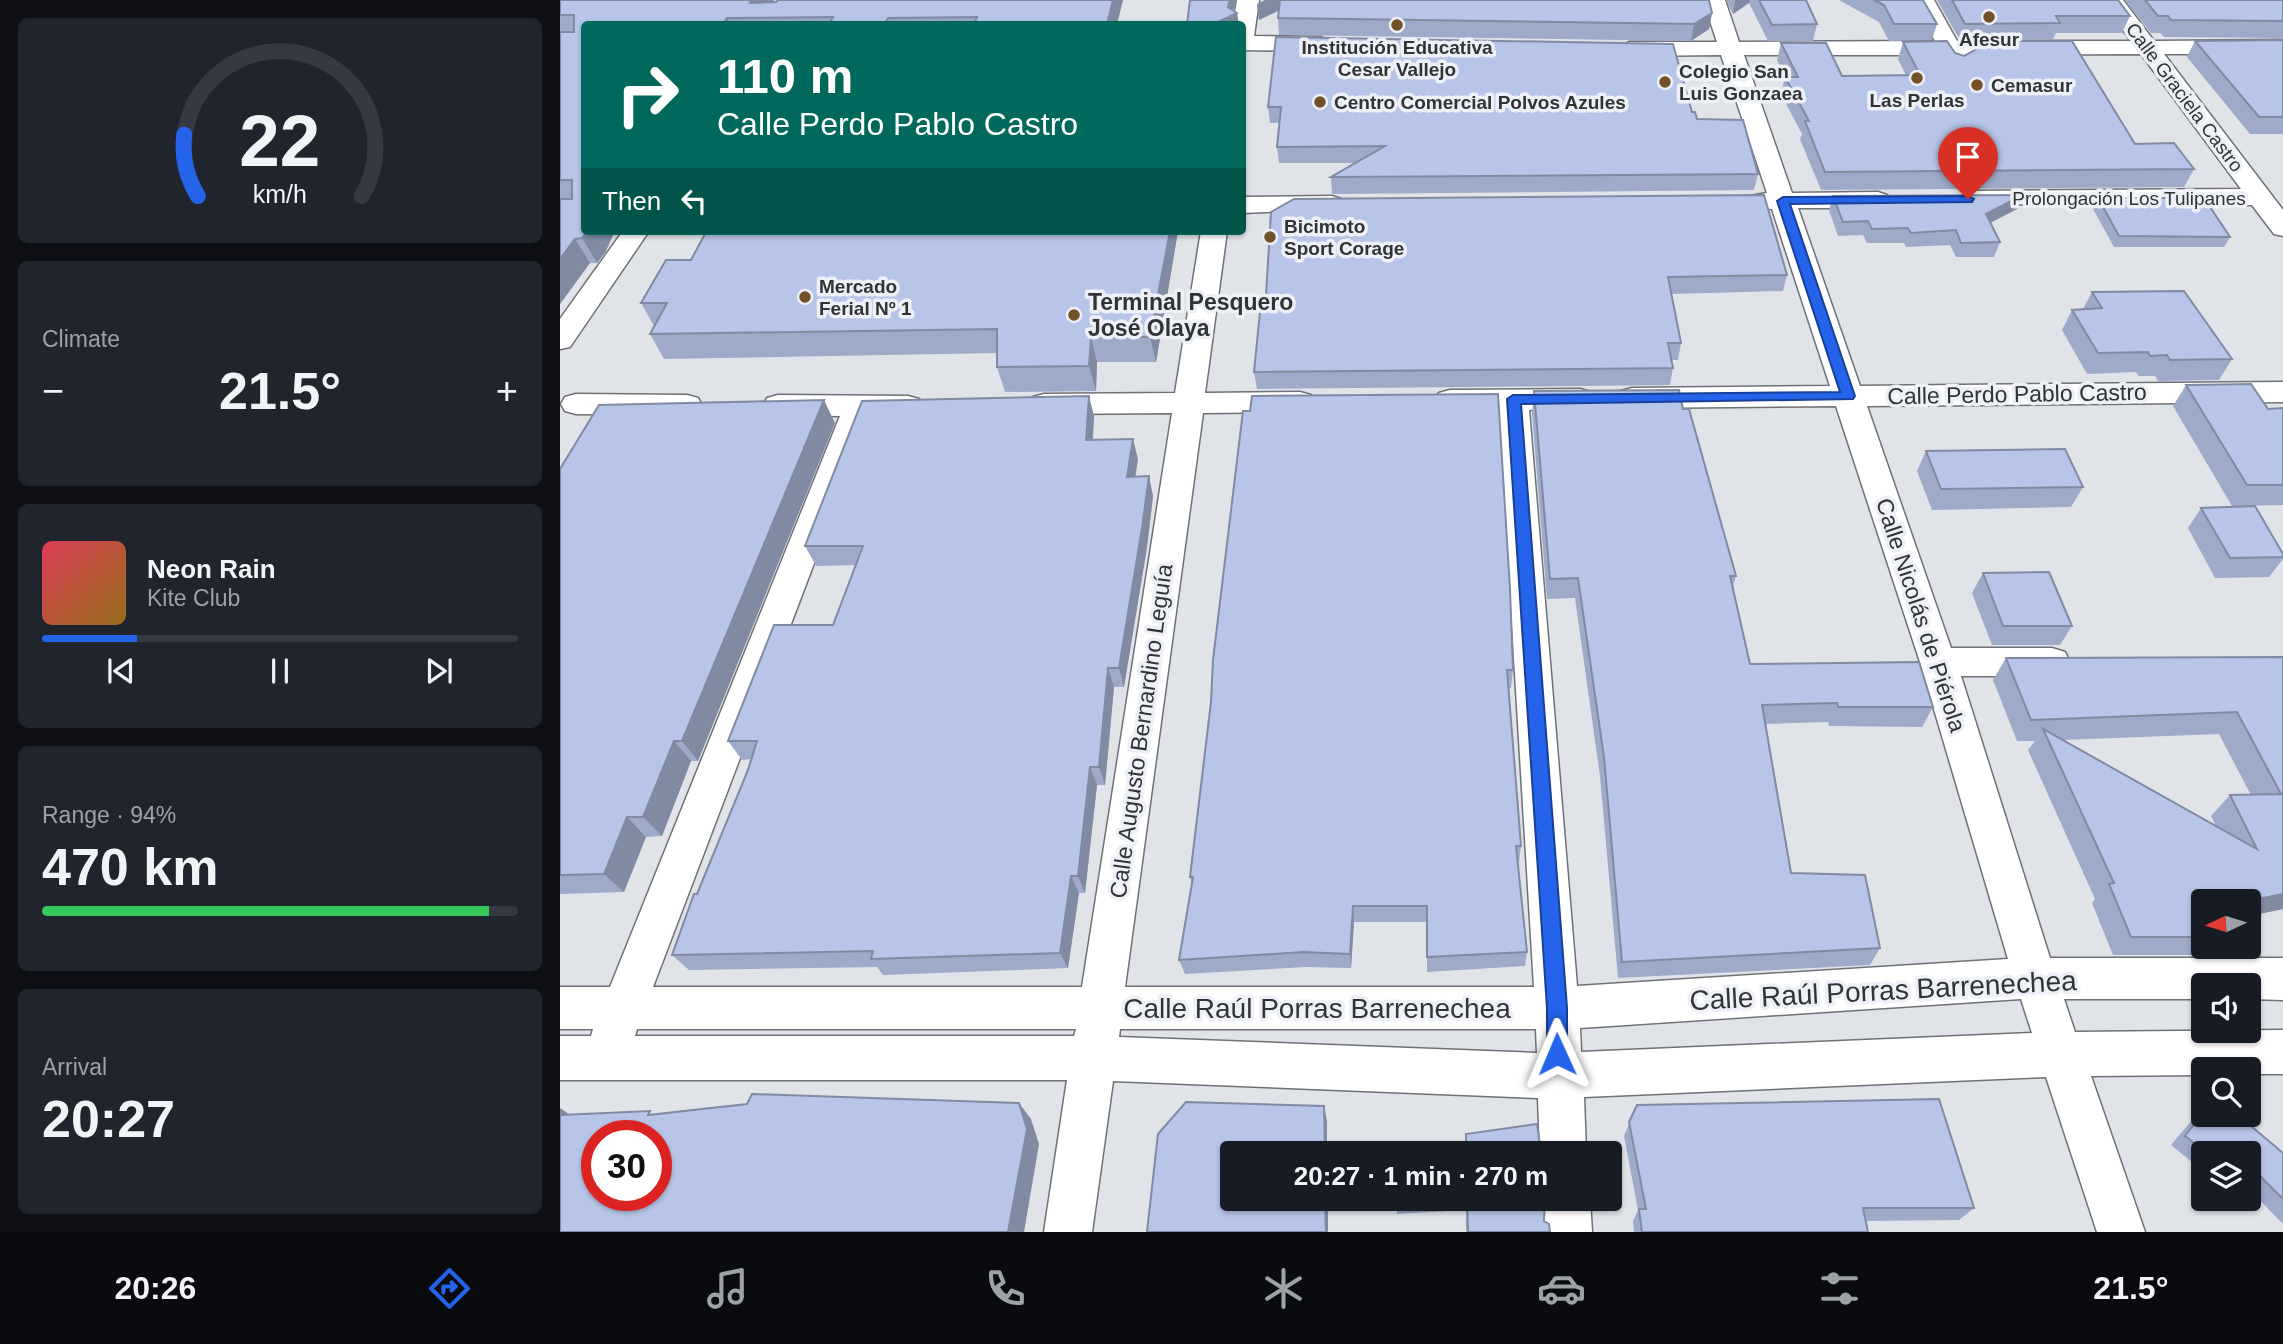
<!DOCTYPE html>
<html lang="en">
<head>
<meta charset="utf-8">
<style>
	:root { --surface:#171b24; --page:#20242c; --text:#f1f3f6; --muted:#9ea1a6; --line:#363941; --accent:#2563eb }
	body { margin:0; font-family:Helvetica,sans-serif; background:var(--page); color:var(--text); height:100vh; display:flex; flex-direction:column; font-size:26px; white-space:nowrap }
	* { box-sizing:border-box; margin:0 }
	p { font-size:23px; color:var(--muted) }
	.icon { flex:none; width:38px; height:38px; fill:none; stroke:currentColor; stroke-width:2; stroke-linecap:round; stroke-linejoin:round }
	.map { position:relative; flex:1; overflow:hidden }
	.panel { display:flex; flex-direction:column; gap:18px; padding:18px; background:#0d0f14; width:560px }
	.panel>* { flex:none }
	.guide { position:absolute; left:21px; top:21px; width:665px; height:214px; border-radius:7px; box-shadow:0 2px 5px #0004; background:#00695c; color:#fff; overflow:hidden }
	.needle { width:46px; rotate:266deg }
	.buttons { position:absolute; left:1631px; top:889px; display:grid; gap:14px }
	.buttons a { display:grid; place-items:center; width:70px; height:70px; border-radius:7px; background:var(--surface); box-shadow:0 2px 5px #0004; font-size:35px }
	.speed { position:absolute; left:21px; top:1120px; display:flex; gap:14px; font-size:35px; font-weight:700; text-align:center }
	.speed>* { display:grid; place-content:center; width:91px; height:91px; border-radius:50%; background:var(--surface); box-shadow:0 2px 5px #0004; line-height:1 }
	.speed .limit { border:10px solid #d22; background:#fff; color:#111 }
	.pin { position:absolute; display:grid; place-items:center; width:60px; height:60px; color:#fff; margin:-72px -30px; border-radius:50% 50% 50% 0; rotate:-45deg; box-shadow:0 0 7px #0007 }
	.pin .icon { rotate:45deg }
	.me { position:absolute; width:77px; margin:-38px; rotate:359deg; stroke-linejoin:round; filter:drop-shadow(0 0 5px #0008) }
	.turn { display:flex; align-items:center; gap:24px; height:147px; padding:0 21px; font-size:32px }
	.turn .icon { width:91px; height:91px; stroke-width:2.5 }
	.turn b { display:block; font-size:49px; line-height:60px }
	.then { display:flex; align-items:center; height:66px; padding:0 21px; background:#0003; gap:14px; font-size:26px }
	.big { font-size:52px; font-weight:800; line-height:1.1 }
	.panel .tile { flex:1; display:flex; flex-direction:column; justify-content:center; gap:10px; min-width:0; padding:0 24px; border-radius:10px; background:var(--page) }
	.panel .dial { align-items:center; gap:0 }
	.dial svg { height:182px; overflow:visible; fill:none; stroke:var(--line); stroke-width:7; stroke-linecap:round; text-anchor:middle }
	.dial text { fill:var(--text); stroke:none }
	.song { display:flex; align-items:center; gap:21px }
	.cover { width:84px; height:84px; border-radius:10px; background:linear-gradient(135deg,hsl(350 70% 55%),hsl(40 70% 35%)) }
	.played { height:7px; border-radius:4px; background:linear-gradient(90deg,var(--accent) 20%,var(--line) 20%) }
	.keys { display:flex; justify-content:space-around; direction:ltr }
	.heat { display:flex; justify-content:space-between; align-items:center; font-size:38px; direction:ltr }
	.charge { height:10px; border-radius:5px; background:linear-gradient(90deg,#34c759 94%,var(--line) 0) }
	.trip { position:absolute; left:660px; top:1141px; width:402px; height:70px; border-radius:7px; background:var(--surface); box-shadow:0 2px 5px #0004; font-weight:800; line-height:70px; text-align:center }
	.tab-bar { display:flex; height:112px; justify-content:space-around; align-items:center; background:#090b0e; color:var(--muted) }
	.tab-bar .icon { width:49px; height:49px }
	.tab-bar .current { color:var(--accent) }
	.tab-bar b { font-size:32px; color:var(--text) }
	main { display:flex; flex:1; min-height:0 }
	.map>svg:first-child { display:block }
	.lines { fill:none; stroke-linecap:round; stroke-linejoin:round }
	.street-casing { stroke:#6f7176; stroke-width:3 }
	.street { fill:#fff; fill-rule:evenodd }
	.wall { fill:#9daac8; fill-rule:evenodd }
	.shaded-wall { fill:#808ba2 }
	.building { fill:#b7c6e8; stroke:#808ba2; stroke-width:2; fill-rule:evenodd }
	.route { fill:#2563eb; stroke:#184099; stroke-width:2 }
	.poi-dot { fill:#725128; stroke:#edf0f6; stroke-width:2.5 }
	.labels { text-anchor:middle; stroke-width:7; stroke-linejoin:round; paint-order:stroke }
	.far-poi-label { font-size:19px; font-weight:bold; fill:#323335; stroke:#edf0f6; text-anchor:start }
	.far-street-label { font-size:19px; fill:#323335; stroke:#edf0f6 }
	.poi-label { font-size:23px; font-weight:bold; fill:#323335; stroke:#edf0f6; text-anchor:start }
	.street-label { font-size:23px; fill:#323335; stroke:#edf0f6 }
	.near-street-label { font-size:28px; fill:#323335; stroke:#edf0f6 }
</style>
</head>
<body>
<main>
<section class="panel">
<div class="tile dial"><svg viewBox="0 0 100 80">
<path d="M14 69A42 42 0 1 1 86 69"/>
<path d="M14 69A42 42 0 0 1 8 42" stroke="#2563eb"/>
<text x="50" y="56" font-size="32" font-weight="700">22</text>
<text x="50" y="72" font-size="11">km/h</text>
</svg></div>
<div class="tile"><p>Climate</p>
<div class="heat"><a>−</a><b class="big">21.5°</b><a>+</a></div>
</div>
<div class="tile">
<div class="song"><i class="cover"></i><div><b>Neon Rain</b><p>Kite Club</p></div></div>
<div class="played"></div>
<div class="keys"><svg class="icon" aria-label="previous" viewBox="0 0 24 24"><path d="M18 5L8 12l10 7zM5 5v14"/></svg><svg class="icon" aria-label="pause" viewBox="0 0 24 24"><path d="M8 5v14M16 5v14"/></svg><svg class="icon" aria-label="next" viewBox="0 0 24 24"><path d="M6 5l10 7-10 7zM19 5v14"/></svg></div>
</div>
<div class="tile"><p>Range · 94%</p><b class="big">470 km</b><div class="charge"></div></div>
<div class="tile"><p>Arrival</p><b class="big">20:27</b></div>
</section>
<div class="map">
<svg width="1723" height="1232" viewBox="0 0 1723 1232">
	<rect width="100%" height="100%" fill="#e0e3e8"/>
	<g class="lines">
		<defs>
			<path id="street" d="M677,0H699L694,36L761,37L772,44L761,51L682,50V24H673Z
				M1143,0H1165L1179,42L1375,41L1352,0H1374L1397,41H1571L1541,0H1563L1594,41L1723,40V54H1604L1723,210V236L1714,234L1692,205L1404,204L1400,199L1404,194L1413,191L1681,189L1581,54L1405,55L1410,64L1399,71L1391,69L1383,55H1184L1232,193L1318,192L1327,195L1331,200L1327,205L1318,208H1238L1300,386L1723,382V402L1307,406L1391,648H1492L1505,652L1510,662L1505,672L1492,676H1401L1490,958H1723V1000L1689,999V985H1643V999H1504L1515,1032L1723,1030V1074H1689V1069H1643V1075L1531,1076L1585,1232H1537L1486,1077L1024,1097L1026,1153H980L978,1098L553,1081L532,1232H484L507,1080H0V1036H31L33,1029H0V987H50L280,416L218,415L207,412L203,405L207,398L218,395L348,396L359,399L363,406L359,413L310,416L93,987H522L612,413L484,414L473,411L469,404L473,397L484,394L615,393L641,231H667L645,393L740,392L751,395L755,402L751,409L740,412L643,413L565,987H974L939,410H890L879,407L875,400L879,393L890,390L1020,389L1031,392L1035,399L1031,406L969,410L1017,986L1448,959L1360,662L1276,406L1072,408L1061,405L1057,398L1061,391L1072,388L1270,386L1212,209L1190,206L1186,201L1190,196L1207,193L1161,55L1069,56L1058,49L1069,42H1157ZM1461,999L1472,1033L1021,1052L1020,1028ZM77,1029H516L514,1036H75ZM560,1029H976L977,1053L559,1037Z
				M772,196L781,199L785,204L781,209L682,213V197Z
				M63,231H89L10,347L0,349V319Z
				M16,394L127,395L138,398L142,405L138,412L127,415L16,414L5,411L1,404L5,397Z
				M982,1199H1030L1032,1232H984Z"/>
		</defs>
		<use href="#street" class="street-casing"/>
		<use href="#street" class="street"/>
	</g>
	<path class="wall" d="M0,0H214L213,2L563,0L557,24H24L46,251L37,263H30L0,304Z
		M1166,0H1246L1257,24L1253,41H1208L1189,3L1173,14Z
		M1279,0H1363L1377,24L1372,40L1329,41L1319,22Z
		M1377,0H1558L1570,16L1562,33H1496L1493,39L1400,40Z
		M1565,0H1723V38L1604,37L1600,33H1591Z
		M697,4L1152,13L1149,29L1131,41L719,35L718,18V11L699,20Z
		M1723,40V134H1690L1627,57L1635,41Z
		M1416,41L1575,144L1634,169L1624,187L1261,190L1240,139L1242,134L1221,94L1225,77L1217,60L1221,43L1282,76L1346,75L1338,59L1343,42L1404,56L1413,51Z
		M708,107L1132,112L1137,119L1198,174L1194,190L772,194L771,177L796,163H719L717,147L719,123H710Z
		M1463,195L1457,209L1430,223L1440,242L1434,257H1396L1390,245L1346,247L1344,243H1307L1303,235L1278,236L1269,210L1273,196Z
		M1538,198L1670,237L1664,247H1554L1533,209Z
		M711,212L1227,275L1223,291L1111,294L1121,343L1118,360H1111L1113,368L1110,385L697,389L694,372L705,312Z
		M618,231L596,362H537L536,391L445,392L437,367V353L104,359L90,334L94,326L81,303L131,260Z
		M1532,292L1672,359L1659,380L1598,381L1595,376H1579L1576,372L1527,374L1502,330L1512,310L1523,309Z
		M1626,385L1708,409L1723,408V505L1672,506L1613,406Z
		M974,391L1123,409L1176,576L1173,586L1190,664L1373,707L1362,727L1269,726L1268,722L1206,724L1231,873L1320,948L1310,965L1058,978L1040,776L1015,598L987,599L972,413Z
		M534,416L533,440L578,459L575,477L593,496L587,547L564,687H554L545,785H537L525,893H519L508,968L323,975L317,967L129,970L112,955L188,770L191,759L182,760L168,741L273,625L296,565L256,566L245,546Z
		M275,423L138,761H131L102,836L86,837L64,892L0,894V469Z
		M1366,451L1523,487L1511,507L1372,510L1357,471Z
		M1641,508L1723,554V559L1709,577L1655,578L1628,528Z
		M1423,573L1512,626L1500,645H1432L1412,593Z
		M1723,657V909L1689,916L1643,901V947H1688L1677,955H1553L1532,903L1535,899L1468,750L1475,741H1457L1433,680L1446,658ZM1659,734L1691,795H1670L1651,816L1656,826L1502,740Z
		M653,660L953,670L951,688H949L961,846L959,862H958L967,952L965,966L867,972V922H794L791,968L745,967L625,974L619,960L632,884L630,877L651,702Z
		M1689,916L1699,937L1689,946Z
		M1077,1105L1414,1208L1399,1220L1306,1221L1308,1232H1074L1073,1221L1078,1210L1064,1136Z
		M1643,1107V1115L1723,1153V1223H1722L1689,1189V1153H1643V1171L1611,1145Z
		M836,1199H985L984,1221L990,1232H906V1210L837,1214Z"/>
	<path class="shaded-wall" d="M192,0H214L204,18L190,3Z
		M553,0H563L557,24H547Z
		M670,0H676L672,15L677,13L679,24H656L668,7Z
		M705,0H721L722,9L699,20L697,4Z
		M1175,0H1190L1189,3L1173,14Z
		M1152,13L1149,29L1131,41L1134,24Z
		M167,18L170,24H163Z
		M1463,195L1457,209L1420,228L1426,214Z
		M28,231H55L46,251L37,263L22,238Z
		M610,231H618L596,362L590,337Z
		M15,239L30,263L0,304V259Z
		M531,337L537,362L536,391L529,366Z
		M529,396L534,416L531,461L526,440Z
		M264,400L275,423L138,761L122,741Z
		M573,439L578,459L572,497L567,477Z
		M589,476L593,496L587,547L564,687L559,668Z
		M548,668L554,687L545,785L539,767Z
		M114,741L131,761L102,836L83,817Z
		M530,767L537,785L525,893L518,876Z
		M67,817L86,837L64,892L44,874Z
		M511,876L519,893L508,968L500,953Z
		M1723,894V909L1689,916V901Z
		M793,906L794,922L791,968L790,954Z
		M459,1103L471,1119L479,1144L464,1232H448Z
		M764,1106L767,1121V1153H765Z
		M0,1108L16,1119L0,1125Z
		M765,1199H768V1232H766Z"/>
	<path class="building" d="M0,0H192L190,3L216,2L218,0H553L547,24H414L417,17L328,18L325,24H269L273,17L167,18L163,24H24V231H28L22,238L15,239L0,259V199H12V180H0V32H14V15H0Z
		M630,0H670L668,7L677,13L656,23L627,24Z
		M720,0H1149L1152,13L1134,24L718,18Z
		M1199,0H1246L1257,24L1212,25Z
		M1314,0H1363L1377,24H1334L1324,5Z
		M1392,0H1558L1570,16H1496L1500,23L1405,24Z
		M1585,0H1723V21L1611,20L1608,16H1598Z
		M716,37L1113,44L1132,112H1135L1137,119L1183,120L1198,174L771,177L825,146L717,147L721,107H708Z
		M1723,40V117H1699L1635,41Z
		M1387,41L1395,53L1404,56L1417,49L1416,41H1512L1575,144L1614,143L1634,169L1265,172L1245,121H1249L1225,77H1238L1221,43H1266L1282,76L1360,75L1343,42Z
		M1204,195L1227,275L1108,277L1121,343H1108L1113,368L694,372L700,312H705L711,212L734,199Z
		M1463,195L1426,214L1440,242L1401,243L1396,230L1351,233L1348,228L1312,229L1308,221L1283,222L1273,196Z
		M1538,198H1644L1670,237L1559,236Z
		M193,231H610L590,337H531L529,366L437,367V329L90,334L107,303H81L106,260H131L146,232Z
		M1624,291L1672,359L1610,360L1607,355L1590,356L1588,352L1538,353L1512,310L1542,308L1532,292Z
		M1691,384L1708,409L1723,408V485H1687L1626,385Z
		M1119,390L1123,409H1129L1176,576H1170L1190,664L1359,662L1373,707H1278L1277,703L1202,705L1231,873L1305,875L1320,948L1062,962L1044,757L1018,578L990,579L974,391Z
		M938,394L950,589L953,670H947L961,846H956L967,952L867,957V906H793L790,954L743,952L619,960L633,877H630L651,702L653,660L683,411H690L692,396Z
		M529,396L526,440L573,439L567,477L589,476L582,528L559,668H548L539,767H530L518,876H511L500,953L311,959L313,951L112,955L134,894H137L188,770L197,741H168L214,625H273L303,546H245L302,401Z
		M264,400L122,741H114L83,817H67L44,874L0,875V469L39,405Z
		M1505,449L1523,487L1381,489L1366,451Z
		M1695,506L1723,554V557L1670,558L1641,508Z
		M1489,572L1512,626H1443L1423,573Z
		M1723,657V894L1688,901H1643V937H1571L1549,884L1554,883L1483,729L1697,849L1670,795L1721,794L1677,712L1471,720L1446,658Z
		M1689,916L1699,937H1689Z
		M192,1094L459,1103L467,1129L448,1232H0V1115L90,1111L88,1115L187,1104ZM37,1136H96V1195H37Z
		M1379,1099L1414,1208H1303L1308,1232H1082L1079,1209H1086L1069,1122L1077,1105Z
		M626,1102L764,1106L765,1153H672V1199H765L766,1232H587L598,1134Z
		M1643,1113V1115H1678L1723,1153V1199L1689,1165V1153H1677L1676,1151L1674,1153H1647L1625,1136Z
		M977,1124L981,1153H906V1134Z
		M836,1199H985L984,1221L989,1224L990,1232H908L907,1199L836,1203Z"/>
	<path class="route" d="M1408,196L1414,199L1412,202L1230,204L1295,396L1293,399L961,404L1007,1008V1054L1004,1061L997,1064L990,1061L987,1054V1008L947,399L953,395L1280,392L1217,201L1223,197Z"/>
	<g class="poi-dot">
		<circle cx="1429" cy="17" r="7"/>
		<circle cx="837" cy="25" r="7"/>
		<circle cx="1357" cy="78" r="7"/>
		<circle cx="1105" cy="82" r="7"/>
		<circle cx="1417" cy="85" r="7"/>
		<circle cx="760" cy="102" r="7"/>
		<circle cx="710" cy="237" r="7"/>
		<circle cx="245" cy="297" r="7"/>
		<circle cx="514" cy="315" r="7"/>
	</g>
	<g class="labels">
		<g class="far-poi-label">
			<text x="1429" y="46" text-anchor="middle">Afesur</text>
			<text x="837" y="54" text-anchor="middle">Institución Educativa<tspan x="837" dy="22">Cesar Vallejo</tspan></text>
			<text x="1119" y="78">Colegio San<tspan x="1119" dy="22">Luis Gonzaea</tspan></text>
			<text x="1431" y="92">Cemasur</text>
			<text x="1357" y="107" text-anchor="middle">Las Perlas</text>
			<text x="774" y="109">Centro Comercial Polvos Azules</text>
			<text x="724" y="233">Bicimoto<tspan x="724" dy="22">Sport Corage</tspan></text>
			<text x="259" y="293">Mercado<tspan x="259" dy="22">Ferial Nº 1</tspan></text>
		</g>
		<g class="far-street-label">
			<text transform="translate(1625 97) rotate(53)" y="7">Calle Graciela Castro</text>
			<text x="1569" y="205">Prolongación Los Tulipanes</text>
		</g>
		<g class="poi-label">
			<text x="528" y="310">Terminal Pesquero<tspan x="528" dy="26">José Olaya</tspan></text>
		</g>
		<g class="street-label">
			<text transform="translate(1457 394) rotate(-1)" y="8">Calle Perdo Pablo Castro</text>
			<text transform="translate(1361 615) rotate(72)" y="8">Calle Nicolás de Piérola</text>
			<text transform="translate(581 731) rotate(-82)" y="8">Calle Augusto Bernardino Leguía</text>
		</g>
		<g class="near-street-label">
			<text transform="translate(1323 990) rotate(-3)" y="10">Calle Raúl Porras Barrenechea</text>
			<text x="757" y="1018">Calle Raúl Porras Barrenechea</text>
		</g>
	</g>
</svg>
<div class="buttons">
<a><svg class="needle" viewBox="-14 -14 28 28"><path d="M0-13l5 13h-10z" fill="#e53935"/><path d="M0 13l5-13h-10z" fill="#9ea1a6"/></svg></a>
<a><svg class="icon" aria-label="sound" viewBox="0 0 24 24"><path d="M4 9h4l5-4v14l-5-4H4zM17 9q2 3 0 6"/></svg></a>
<a><svg class="icon" aria-label="search" viewBox="0 0 24 24"><circle cx="10" cy="10" r="6"/><path d="M15 15l6 6"/></svg></a>
<a><svg class="icon" aria-label="layers" viewBox="0 0 24 24"><path d="M12 4l9 5-9 5-9-5zM3 14l9 5 9-5"/></svg></a>
</div>
<div class="speed"><div class="limit">30</div></div>
<div class="pin" style="left:1408px;top:199px;background:#d93025"><svg class="icon" aria-label="arrive" viewBox="0 0 24 24"><path d="M6 21V4h12l-3 4 3 4H6"/></svg></div>
<svg class="me" style="left:997px;top:1054px" viewBox="-20 -20 40 40"><path d="M0-17L14 15 0 8-14 15z" fill="#2563eb" stroke="#fff" stroke-width="4"/></svg>
<div class="trip">20:27 · 1 min · 270 m</div>
<div class="guide">
<div class="turn"><svg class="icon" aria-label="right" viewBox="0 0 24 24"><path d="M7 20v-9h11M14 6l5 5-5 5"/></svg><div><b>110 m</b>Calle Perdo Pablo Castro</div></div>
<div class="then">Then<svg class="icon" aria-label="left" viewBox="0 0 24 24"><path d="M17 20v-9H6M10 6l-5 5 5 5"/></svg></div>
</div>
</div>
</main>
<nav class="tab-bar">
<b>20:26</b>
<svg class="icon current" aria-label="directions" viewBox="0 0 24 24"><path d="M12 3l9 9-9 9-9-9zM9 14v-3h6M13 9l2 2-2 2"/></svg>
<svg class="icon" aria-label="music" viewBox="0 0 24 24"><path d="M9 18V5l10-2v13"/><circle cx="6" cy="18" r="3"/><circle cx="16" cy="16" r="3"/></svg>
<svg class="icon" aria-label="phone" viewBox="0 0 24 24"><path d="M5 4h4l2 5-3 2q2 4 5 5l2-3 5 2v4C11 20 4 13 5 4z"/></svg>
<svg class="icon" aria-label="climate" viewBox="0 0 24 24"><path d="M12 3v18M4 7l16 10M4 17L20 7"/></svg>
<svg class="icon" aria-label="car" viewBox="0 0 24 24"><path d="M5 17H2v-5l4-1 3-4h7l3 4 3 1v5h-3M9 17h6M6 11h13"/><circle cx="7" cy="17" r="2"/><circle cx="17" cy="17" r="2"/></svg>
<svg class="icon" aria-label="filters" viewBox="0 0 24 24"><path d="M4 7h16M4 17h16"/><circle cx="9" cy="7" r="2"/><circle cx="15" cy="17" r="2"/></svg>
<b>21.5°</b>
</nav>
</body>
</html>
